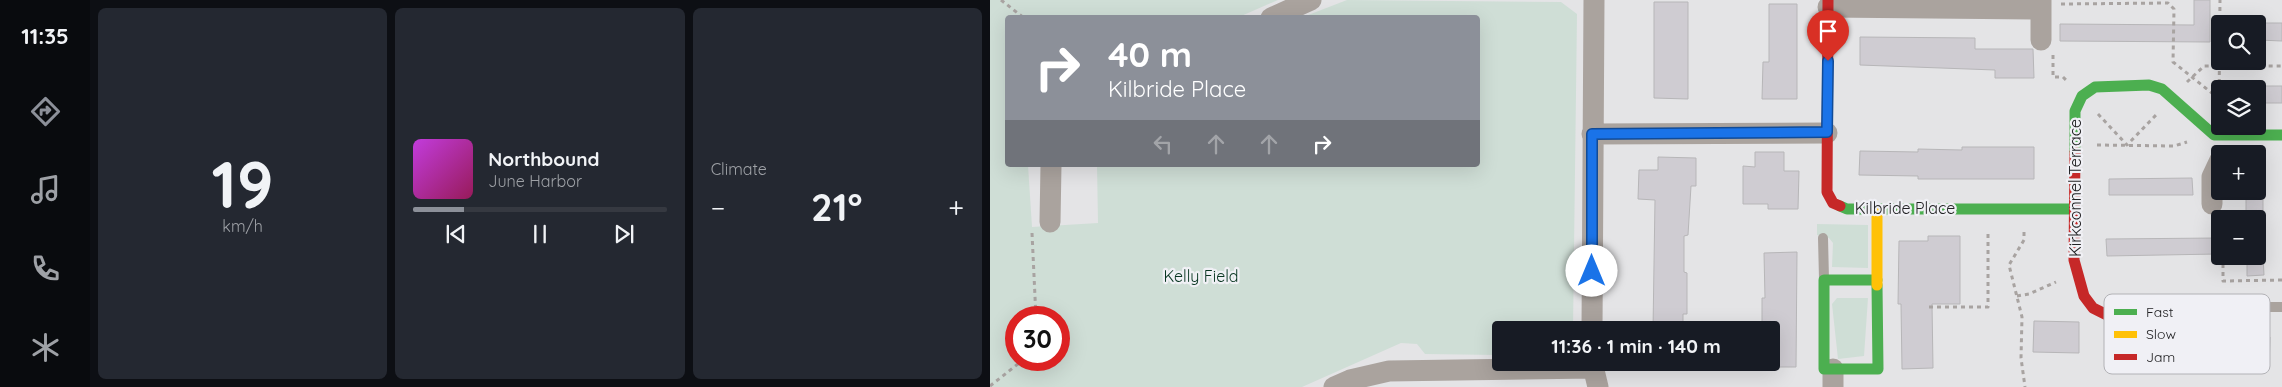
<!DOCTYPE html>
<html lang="en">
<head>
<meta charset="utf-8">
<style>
	:root { --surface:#171b24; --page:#242831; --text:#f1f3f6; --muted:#9ea1a6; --line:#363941; --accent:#8c9099 }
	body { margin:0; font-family:Quicksand,sans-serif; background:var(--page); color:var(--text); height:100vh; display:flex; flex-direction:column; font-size:19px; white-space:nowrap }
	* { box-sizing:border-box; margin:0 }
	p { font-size:16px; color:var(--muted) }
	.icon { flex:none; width:28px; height:28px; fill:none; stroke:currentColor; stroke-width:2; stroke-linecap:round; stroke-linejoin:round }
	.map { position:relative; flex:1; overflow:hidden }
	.sheet { display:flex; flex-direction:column; gap:8px; padding:8px; background:#0d0f14; width:900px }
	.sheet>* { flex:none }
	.guide { position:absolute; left:15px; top:15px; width:475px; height:152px; border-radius:5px; box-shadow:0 5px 20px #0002; background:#8c9099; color:#fff; overflow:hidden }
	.buttons { position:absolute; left:1221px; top:15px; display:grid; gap:10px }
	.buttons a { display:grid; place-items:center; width:55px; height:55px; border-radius:5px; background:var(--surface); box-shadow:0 5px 20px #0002; font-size:25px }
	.speed { position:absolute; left:15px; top:306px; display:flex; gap:10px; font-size:25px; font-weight:700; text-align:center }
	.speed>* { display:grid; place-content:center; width:65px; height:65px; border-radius:50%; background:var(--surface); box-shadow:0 5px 20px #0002; line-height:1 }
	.speed .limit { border:8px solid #d22; background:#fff; color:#111 }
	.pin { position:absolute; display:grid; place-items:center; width:42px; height:42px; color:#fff; margin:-51px -21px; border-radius:50% 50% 50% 0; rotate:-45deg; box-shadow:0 0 5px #0007 }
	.pin .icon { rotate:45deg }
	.me { position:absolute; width:55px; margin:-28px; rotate:0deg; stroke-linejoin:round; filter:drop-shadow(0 0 4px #0008) }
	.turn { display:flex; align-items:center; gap:18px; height:105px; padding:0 20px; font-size:22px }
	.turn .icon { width:65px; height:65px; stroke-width:2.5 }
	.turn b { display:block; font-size:35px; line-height:42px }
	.lanes { display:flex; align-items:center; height:48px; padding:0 20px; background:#0003; justify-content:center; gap:25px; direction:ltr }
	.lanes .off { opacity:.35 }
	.big { font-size:38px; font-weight:700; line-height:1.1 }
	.sheet .widget { flex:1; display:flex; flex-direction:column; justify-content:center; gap:8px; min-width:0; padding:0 18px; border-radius:8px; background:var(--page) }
	.sheet .dial { align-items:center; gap:0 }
	.dial b { font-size:65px; line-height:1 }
	.song { display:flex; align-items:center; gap:15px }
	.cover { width:60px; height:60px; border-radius:8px; background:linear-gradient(135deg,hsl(290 70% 55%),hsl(330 70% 35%)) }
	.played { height:5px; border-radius:2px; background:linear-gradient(90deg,var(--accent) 20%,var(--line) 20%) }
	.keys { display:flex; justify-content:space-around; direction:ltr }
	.heat { display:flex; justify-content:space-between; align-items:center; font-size:28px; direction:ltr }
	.sheet .tiles { flex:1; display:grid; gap:8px; grid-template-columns:repeat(3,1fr) }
	.trip { position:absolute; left:502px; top:321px; width:288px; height:50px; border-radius:5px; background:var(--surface); box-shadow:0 5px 20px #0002; font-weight:700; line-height:50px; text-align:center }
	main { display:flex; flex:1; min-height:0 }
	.tab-bar { display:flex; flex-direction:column; width:90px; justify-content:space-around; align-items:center; background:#090b0e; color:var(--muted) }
	.tab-bar .icon { width:35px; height:35px }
	.tab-bar .on { color:var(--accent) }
	.tab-bar b { font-size:22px; color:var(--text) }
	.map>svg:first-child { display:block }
	.green { fill:#cfded6; fill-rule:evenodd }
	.building { fill:#cfccd2; stroke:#b7b6b8 }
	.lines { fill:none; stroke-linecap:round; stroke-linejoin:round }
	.path { stroke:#a8a3a1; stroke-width:3; stroke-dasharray:4 4; stroke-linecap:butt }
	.lane { stroke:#aaa39e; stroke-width:10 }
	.street { stroke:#aaa39e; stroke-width:21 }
	.fast { stroke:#4caf50; stroke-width:11 }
	.slow { stroke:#ffc107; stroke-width:11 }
	.jam { stroke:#c62828; stroke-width:11 }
	.route-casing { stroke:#114b97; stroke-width:12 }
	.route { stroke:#1a73e8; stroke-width:9 }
	.labels { text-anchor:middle; stroke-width:4.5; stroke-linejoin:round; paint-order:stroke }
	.street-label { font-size:16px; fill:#222224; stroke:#f0f0f5 }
	.park-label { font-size:16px; fill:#073520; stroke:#f0f0f5 }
	.key { fill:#f0f0f5; stroke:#b2b2b6; stroke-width:1 }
	.key-label { font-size:14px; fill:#222224 }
</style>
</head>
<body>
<main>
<nav class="tab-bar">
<b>11:35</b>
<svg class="icon on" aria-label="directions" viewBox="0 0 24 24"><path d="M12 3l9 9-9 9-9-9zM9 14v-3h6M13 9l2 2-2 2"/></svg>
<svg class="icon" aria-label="music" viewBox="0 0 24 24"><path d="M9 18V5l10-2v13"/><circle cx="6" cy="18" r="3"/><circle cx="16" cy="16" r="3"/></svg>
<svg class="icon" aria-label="phone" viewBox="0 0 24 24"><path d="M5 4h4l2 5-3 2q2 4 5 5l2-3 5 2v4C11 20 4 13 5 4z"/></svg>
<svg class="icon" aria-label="climate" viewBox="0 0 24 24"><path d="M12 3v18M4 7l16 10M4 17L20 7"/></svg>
</nav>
<section class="sheet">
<div class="tiles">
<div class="widget dial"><b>19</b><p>km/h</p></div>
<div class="widget">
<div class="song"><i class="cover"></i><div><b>Northbound</b><p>June Harbor</p></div></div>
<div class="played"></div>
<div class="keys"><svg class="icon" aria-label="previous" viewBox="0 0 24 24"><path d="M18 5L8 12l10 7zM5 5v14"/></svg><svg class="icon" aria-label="pause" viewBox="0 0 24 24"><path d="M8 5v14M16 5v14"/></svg><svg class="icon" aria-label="next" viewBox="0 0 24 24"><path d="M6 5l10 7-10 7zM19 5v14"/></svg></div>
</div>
<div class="widget"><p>Climate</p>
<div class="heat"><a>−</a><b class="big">21°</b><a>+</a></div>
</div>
</div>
</section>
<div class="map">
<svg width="1292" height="387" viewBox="0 0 1292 387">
	<rect width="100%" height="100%" fill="#e4e4e6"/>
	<path class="green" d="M0,0H288L249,17L18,18V165H38L42,227L108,223L107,165H488V18L313,17L357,0L571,2L587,14L583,330H511V350L508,355L435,354L427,344L411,343L312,387H0ZM26,318H69V360H26Z
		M827,224L878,225V268L842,267L843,243L839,238L827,235Z
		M847,298H878L874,356L848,359L842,304Z"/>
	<path class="building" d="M1204,0H1220V42L1070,41V24L1204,25Z
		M664,2H698V99L664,98Z
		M779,4H807V99H772L773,62H779Z
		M1292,23V41L1268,40V23Z
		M870,37L985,38V49H1043L1044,78H1005V70L870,65Z
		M1268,86H1292V103H1268Z
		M972,147H1044V179H928V176L869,175L870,151L928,152V149L972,150Z
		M765,152H794V171H809L808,209H778V204H753V166L765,167Z
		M668,157L706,158V186H701L698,235L694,236V272L697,273V314H693V330H663L665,200L648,199L649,170H668Z
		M1202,178L1203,195H1119V179Z
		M1256,191H1273V219H1256Z
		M938,236H970V304H942L943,368L912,369L911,304H908L909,241H938Z
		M1227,238V254L1117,256L1116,239Z
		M807,252L806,367H781V330H772V298H775L774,253Z
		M1257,256H1273L1274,275L1257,276Z
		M1044,321L1089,322V353L1043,352Z
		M1236,332L1259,333V336L1280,337L1279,368L1235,366Z"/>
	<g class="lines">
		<path class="path" d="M11,0L34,18
			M1071,4L1178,3L1184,9L1183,62L1228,98
			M1063,55V77H1073L1076,80
			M1197,82L1214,66H1292
			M1229,107L1230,0
			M1108,114L1137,145L1167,114
			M1107,145L1184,146L1197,142
			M1034,232V240L1019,265L1032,317L1031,358L1035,387
			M42,233L46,318
			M1233,256V281L1292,280
			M1027,296L1039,294L1066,282
			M939,307H998V232
			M0,386L33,360"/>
		<path class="lane" d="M833,238L834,279
			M1272,307H1292"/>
		<path class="street" d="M1051,0V40
			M838,7L1051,9
			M281,18L321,0
			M602,134L837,133
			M1222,204V177L1230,160
			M60,222L61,165
			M602,330L604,0
			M602,362L608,387
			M843,369V387
			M344,387L360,380L399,371L602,368"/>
		<path class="fast" d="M1085,152V111L1092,96L1105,87L1159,85L1172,89L1224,135H1292
			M850,206L857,209H1084
			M887,280H834V369H888L887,285"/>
		<path class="slow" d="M887,209V285"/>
		<path class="jam" d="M838,0L837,192L843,203L850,206
			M1085,152L1084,260L1094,296L1103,308L1117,315L1162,314L1215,307H1271"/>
	</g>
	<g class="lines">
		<defs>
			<path id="route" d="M602,271V134L837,132L838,61"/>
		</defs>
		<use href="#route" class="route-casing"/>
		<use href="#route" class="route"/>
	</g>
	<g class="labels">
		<g class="street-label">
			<text transform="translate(1085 188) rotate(-90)" y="6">Kirkconnel Terrace</text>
			<text x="915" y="214">Kilbride Place</text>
		</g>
		<g class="park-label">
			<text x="211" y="282">Kelly Field</text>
		</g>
	</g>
	<rect x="1114" y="294" width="166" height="80" rx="8" class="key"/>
	<rect x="1124" y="309" width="23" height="6" fill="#4caf50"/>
	<rect x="1124" y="331" width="23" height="7" fill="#ffc107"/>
	<rect x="1124" y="354" width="23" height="6" fill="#c62828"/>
	<g class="key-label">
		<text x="1156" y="317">Fast</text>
		<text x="1156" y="339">Slow</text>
		<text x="1156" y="362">Jam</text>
	</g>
</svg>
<div class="buttons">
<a><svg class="icon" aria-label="search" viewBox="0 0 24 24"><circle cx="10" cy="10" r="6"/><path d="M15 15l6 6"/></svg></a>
<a><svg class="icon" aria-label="layers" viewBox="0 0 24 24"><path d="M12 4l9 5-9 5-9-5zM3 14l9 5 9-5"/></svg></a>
<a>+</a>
<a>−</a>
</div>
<div class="speed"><div class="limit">30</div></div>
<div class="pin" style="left:838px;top:61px;background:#d93025"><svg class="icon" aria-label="arrive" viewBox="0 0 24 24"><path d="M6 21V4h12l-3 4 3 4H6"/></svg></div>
<svg class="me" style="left:602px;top:271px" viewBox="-20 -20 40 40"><circle r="19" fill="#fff"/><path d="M0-13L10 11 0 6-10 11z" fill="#1a73e8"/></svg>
<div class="trip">11:36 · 1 min · 140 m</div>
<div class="guide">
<div class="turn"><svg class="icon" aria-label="right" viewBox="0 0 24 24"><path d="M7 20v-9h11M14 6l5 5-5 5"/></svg><div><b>40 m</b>Kilbride Place</div></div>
<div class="lanes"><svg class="icon off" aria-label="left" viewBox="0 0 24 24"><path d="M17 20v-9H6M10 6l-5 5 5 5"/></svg><svg class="icon off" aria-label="ahead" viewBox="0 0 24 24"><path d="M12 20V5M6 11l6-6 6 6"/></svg><svg class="icon off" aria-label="ahead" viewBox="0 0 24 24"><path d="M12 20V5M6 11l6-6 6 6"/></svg><svg class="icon" aria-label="right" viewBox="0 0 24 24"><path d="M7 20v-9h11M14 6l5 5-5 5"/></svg></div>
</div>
</div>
</main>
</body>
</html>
